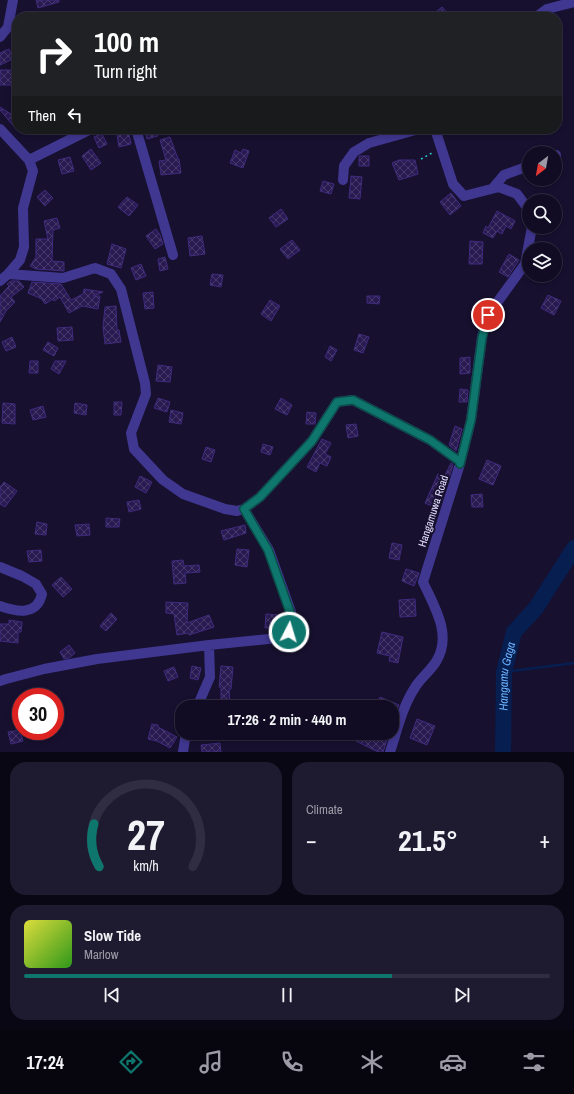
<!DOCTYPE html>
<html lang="en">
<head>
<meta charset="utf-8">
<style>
	:root { --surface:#110c23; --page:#1e1a30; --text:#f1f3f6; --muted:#9c9ba6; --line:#302c41; --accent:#0f766e }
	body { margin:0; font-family:"Archivo Narrow",sans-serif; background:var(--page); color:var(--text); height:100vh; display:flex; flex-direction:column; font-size:15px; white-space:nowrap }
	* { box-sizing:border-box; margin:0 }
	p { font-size:13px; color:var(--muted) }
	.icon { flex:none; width:22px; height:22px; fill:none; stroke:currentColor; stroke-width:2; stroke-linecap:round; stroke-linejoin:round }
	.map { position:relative; height:752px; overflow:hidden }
	.details { display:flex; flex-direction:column; gap:10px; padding:10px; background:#090713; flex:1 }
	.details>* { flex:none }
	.guide { position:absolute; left:12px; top:12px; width:550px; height:122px; border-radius:16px; box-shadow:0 2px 6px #0003,0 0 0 1px var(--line); background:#202124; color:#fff; overflow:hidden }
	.needle { width:26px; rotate:211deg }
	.fabs { position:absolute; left:522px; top:146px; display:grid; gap:8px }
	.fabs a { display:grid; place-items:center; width:40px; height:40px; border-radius:50%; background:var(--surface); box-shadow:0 2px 6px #0003,0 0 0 1px var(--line); font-size:20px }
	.speed { position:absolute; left:12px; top:688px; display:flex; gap:8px; font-size:20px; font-weight:700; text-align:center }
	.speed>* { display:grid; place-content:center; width:52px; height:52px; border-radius:50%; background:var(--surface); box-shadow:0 2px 6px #0003,0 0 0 1px var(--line); line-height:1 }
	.speed .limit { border:6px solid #d22; background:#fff; color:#111 }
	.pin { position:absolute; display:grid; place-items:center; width:34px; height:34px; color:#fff; margin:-17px; border:2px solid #fff; border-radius:50%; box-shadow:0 1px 4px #0007 }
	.me { position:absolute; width:44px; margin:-22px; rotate:5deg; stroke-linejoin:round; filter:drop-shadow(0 0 3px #0008) }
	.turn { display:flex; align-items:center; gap:14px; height:84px; padding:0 16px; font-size:18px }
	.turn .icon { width:52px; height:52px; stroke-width:2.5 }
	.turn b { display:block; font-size:28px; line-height:34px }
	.then { display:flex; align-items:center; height:38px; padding:0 16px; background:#0003; gap:8px; font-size:15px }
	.big { font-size:30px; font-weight:700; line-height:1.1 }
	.details .widget { flex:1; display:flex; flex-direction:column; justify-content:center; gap:6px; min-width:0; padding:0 14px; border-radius:16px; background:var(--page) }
	.details .dial { align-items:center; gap:0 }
	.dial svg { height:104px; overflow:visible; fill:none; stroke:var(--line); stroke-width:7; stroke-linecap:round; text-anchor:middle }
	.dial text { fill:var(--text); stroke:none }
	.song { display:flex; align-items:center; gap:12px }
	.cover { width:48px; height:48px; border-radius:6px; background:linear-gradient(135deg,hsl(60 70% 55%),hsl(110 70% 35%)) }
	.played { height:4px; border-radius:2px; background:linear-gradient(90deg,var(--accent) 70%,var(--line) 70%) }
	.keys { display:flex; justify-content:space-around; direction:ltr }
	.heat { display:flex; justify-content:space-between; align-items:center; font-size:22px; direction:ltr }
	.details .tiles { flex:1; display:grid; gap:10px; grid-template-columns:1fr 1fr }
	.widget:last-child { grid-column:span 2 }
	.trip { position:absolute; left:175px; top:700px; width:224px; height:40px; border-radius:16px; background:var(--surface); box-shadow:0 2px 6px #0003,0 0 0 1px var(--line); font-weight:700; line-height:40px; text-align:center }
	.tabs { display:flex; height:64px; justify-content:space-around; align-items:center; background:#07050e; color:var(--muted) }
	.tabs .icon { width:28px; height:28px }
	.tabs .active { color:var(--accent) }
	.tabs b { font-size:18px; color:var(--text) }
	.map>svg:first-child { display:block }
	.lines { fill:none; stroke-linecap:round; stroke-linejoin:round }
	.stream { stroke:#071e51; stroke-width:2.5 }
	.river { stroke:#071e51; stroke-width:16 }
	.building { fill:url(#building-cross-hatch); stroke:#402b7f }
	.path { stroke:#27cac9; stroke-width:1.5; stroke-dasharray:2 3; stroke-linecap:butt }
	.minor { stroke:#403791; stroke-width:10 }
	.route-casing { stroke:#0a4d48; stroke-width:10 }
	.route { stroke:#0f766e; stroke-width:7 }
	.labels { text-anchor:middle; stroke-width:4; stroke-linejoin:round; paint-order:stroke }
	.street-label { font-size:11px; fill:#e4deff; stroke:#17102f }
	.water-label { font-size:12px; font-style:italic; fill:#6cb3ff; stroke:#17102f }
</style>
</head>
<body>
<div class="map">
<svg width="574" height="752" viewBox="0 0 574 752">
	<defs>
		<pattern id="building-cross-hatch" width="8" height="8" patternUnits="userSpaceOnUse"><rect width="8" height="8" fill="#291a52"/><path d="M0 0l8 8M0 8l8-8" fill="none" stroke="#483b6c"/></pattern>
	</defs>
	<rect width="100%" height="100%" fill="#17102f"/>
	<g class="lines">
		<path class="stream" d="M504,672L574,663"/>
		<path class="river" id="s1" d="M503,752L504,672L514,632L536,608L574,548"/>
	</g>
	<path class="building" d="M36,0H59V2L38,8Z
		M442,7L451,17H430Z
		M9,49L13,59L0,65V53Z
		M0,70H16V85H0Z
		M0,107L17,118V130L0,110Z
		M116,129H128L131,144L119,147Z
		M145,129H156L158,136L147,139Z
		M102,134L107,144L99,148L94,137Z
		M170,137L178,159H179L181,173L161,175L159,161L166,160L160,140Z
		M91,149L101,163L91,170L82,156Z
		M243,149L249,151L243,168L230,163L235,150L241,153Z
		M359,156H369V166H359Z
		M70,157L74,171L62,174L58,160Z
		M399,160H415L418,174L399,180L392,163Z
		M351,176L362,177L360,199L349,198Z
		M323,181L334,184L331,194L320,191Z
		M45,190L53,198L45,206L37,197Z
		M451,193L461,206L450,215L440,202Z
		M127,197L138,205L129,216L118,207Z
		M281,209L288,219L276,227L269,218Z
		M497,211L515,221L511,229L506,226L502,234L497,231L493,238L483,233L486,226L488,228Z
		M57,218L60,228L53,230L52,261L64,262V271L36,269L30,266L36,257V239H48L44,221Z
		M156,229L160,235L163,244L155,249L146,236Z
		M202,236L205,254L190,256L188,238Z
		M292,240L300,250L288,259L280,249Z
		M470,241L483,242L482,264H469Z
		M112,244L126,249L121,268L107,264Z
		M509,254L519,260L508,277L499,272Z
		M165,257L168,269L160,271L158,259Z
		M141,264L146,276L136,280L131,268Z
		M212,274L223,275L221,287L210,285Z
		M11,281H19L24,287L11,297L15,302L6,311L0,322V296L9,286L7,284Z
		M32,282L61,284L71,300L83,294L84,289L103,292L93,296H100L98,309L82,306L69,313L60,297L54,301L53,299L45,304L42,299L28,293Z
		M153,292L154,308L145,309L143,293Z
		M548,295L561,301L554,315L541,308Z
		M367,296H380L379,304L367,303Z
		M270,300L280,306L271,321L261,314Z
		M116,306L117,330H119L121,342L105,344L103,327L105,307Z
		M72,327L73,340L58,341L57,328Z
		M359,334L369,337L363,353L354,350Z
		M12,337L16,347L6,351L2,342Z
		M48,342L58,348L54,356L43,350Z
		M330,346L337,350L331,361L325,357Z
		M470,357V373L460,374V358Z
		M30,361H38V373H29Z
		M55,361H66L59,374L51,369Z
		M158,365L172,367L170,382L156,381Z
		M460,389L468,390L467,402H459Z
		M158,398L170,402L167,412L154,408Z
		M281,398L292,405L287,415L275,409Z
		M114,402H122L121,415H114Z
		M3,403L15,404V424L2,423Z
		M75,403L87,405L86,415L74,413Z
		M43,406L46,417L33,420L30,410Z
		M171,410L183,413L181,424L169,422Z
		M307,412L316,413L315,424H306Z
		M356,424L358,436L348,438L346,425Z
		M455,426L462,429L456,451L449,445Z
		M322,439L331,443L325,454L331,457L327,466L320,463L316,472L307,467Z
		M263,444L273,447L270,455L261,452Z
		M206,447L215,450L211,462L202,459Z
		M487,460L501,466L493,485L479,479Z
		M451,463L453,465L439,509L425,503L438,474L444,477Z
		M140,476L152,482L146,493L135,487Z
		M4,482L17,491L5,507L0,504V487Z
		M482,494L483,507H472L471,495Z
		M139,500L141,509L129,512L127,502Z
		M106,518L120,519L119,527H106Z
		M37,522L47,524L46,535L35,534Z
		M89,524L90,535L77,536L75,525Z
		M245,525L246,533L224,540L221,531Z
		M392,543L402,545L399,560L389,558Z
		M237,549L249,550L247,567L235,565Z
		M41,550L42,561L29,562L27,551Z
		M183,560L184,566L199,565L200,572L185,573L186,583L174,584L172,561Z
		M406,569L419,573L414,586L402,581Z
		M61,577L72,589L63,597L52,585Z
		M415,599L416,616L400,617L399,600Z
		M166,602L188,603L187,623L209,615L214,627L189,635L188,633L177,635L174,614L166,613Z
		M111,613L117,619L106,631L100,626Z
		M266,614L280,615V628H265Z
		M9,620L22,622L21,632H18V643L0,641V624H9Z
		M382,632L403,637L398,663L389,661L390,656L377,653Z
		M69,645L75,653L69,658L64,659L60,652Z
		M192,666L201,668L198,680L190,678Z
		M221,666L233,667L231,689H229L230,707H218V700H221V688L219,687Z
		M174,667L178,677L168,681L164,671Z
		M380,697L399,705L398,707H376Z
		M417,719L435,726L427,745L410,738Z
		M152,724L158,725V727L177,737L170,748L157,741L148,739Z
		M20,730L23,741L11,744L8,732Z
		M360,733H371L376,735L375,736L387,740L383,752H378L356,741Z
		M220,743L221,752H202L201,745Z"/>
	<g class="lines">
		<path class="path" d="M421,159L432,153"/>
		<path class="minor" d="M536,17L547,9L574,2
			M0,37L8,27L13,0
			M0,129L29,160L33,171L23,208L24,247L20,260L8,274L0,281
			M136,129L173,255
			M435,129L453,184L464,196L499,187L517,194L529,210
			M555,156L556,155
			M29,160L91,129
			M343,180L344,166L354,152L369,143L419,129
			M493,188L504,175L529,166
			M8,274L63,278L95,268L111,274L121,289L145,383L146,394L131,433L134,449L163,480L183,494L225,509L237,511L244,509L260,497L312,441L337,402L353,400L430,440L459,461L460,464
			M0,567L22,576L36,584L42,594C37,616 17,612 0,606
			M0,681L6,679L44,669L97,659L209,645L278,638L289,632L291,612L269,550L244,509
			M197,707L210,677L209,645
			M183,752L186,733
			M390,752C397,731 402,708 414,689C420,678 431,671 437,660C452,634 434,606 423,582L460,464L471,420L482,337L488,315L525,264L532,227"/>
	</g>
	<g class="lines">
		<defs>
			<path id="route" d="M289,632L290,612L268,550L244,509L260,497L312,441L337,402L353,400L430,440L459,461L460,464L471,420L482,338L488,315"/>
		</defs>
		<use href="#route" class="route-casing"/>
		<use href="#route" class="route"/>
	</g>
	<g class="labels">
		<g class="street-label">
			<text transform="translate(433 511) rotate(-72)" y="4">Hangamuwa Road</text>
		</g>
		<g class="water-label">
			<text dy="4" stroke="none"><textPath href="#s1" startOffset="76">Hangamu Gaga</textPath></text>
		</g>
	</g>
</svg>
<div class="fabs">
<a><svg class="needle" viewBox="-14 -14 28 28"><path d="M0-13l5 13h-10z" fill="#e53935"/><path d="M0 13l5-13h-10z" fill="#9c9ba6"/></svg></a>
<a><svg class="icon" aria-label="search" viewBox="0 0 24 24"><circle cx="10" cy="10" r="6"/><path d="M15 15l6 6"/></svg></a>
<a><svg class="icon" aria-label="layers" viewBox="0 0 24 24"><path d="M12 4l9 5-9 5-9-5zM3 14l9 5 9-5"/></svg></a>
</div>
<div class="speed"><div class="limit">30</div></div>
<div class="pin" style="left:488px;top:315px;background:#d93025"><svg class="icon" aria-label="arrive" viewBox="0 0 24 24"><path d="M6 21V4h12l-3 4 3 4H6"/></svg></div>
<svg class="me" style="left:289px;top:632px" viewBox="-20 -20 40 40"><circle r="17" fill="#0f766e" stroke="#fff" stroke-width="3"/><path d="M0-11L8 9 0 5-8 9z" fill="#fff"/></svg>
<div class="trip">17:26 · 2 min · 440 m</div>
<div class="guide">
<div class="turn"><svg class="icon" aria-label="right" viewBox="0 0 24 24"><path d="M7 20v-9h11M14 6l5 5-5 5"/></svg><div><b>100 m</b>Turn right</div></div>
<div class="then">Then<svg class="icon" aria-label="left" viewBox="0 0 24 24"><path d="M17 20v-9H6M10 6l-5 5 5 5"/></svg></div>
</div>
</div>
<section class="details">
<div class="tiles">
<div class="widget dial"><svg viewBox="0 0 100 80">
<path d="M14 69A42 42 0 1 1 86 69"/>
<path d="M14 69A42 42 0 0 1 10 36" stroke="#0f766e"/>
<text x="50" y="56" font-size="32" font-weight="700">27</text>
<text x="50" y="72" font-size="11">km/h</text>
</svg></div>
<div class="widget"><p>Climate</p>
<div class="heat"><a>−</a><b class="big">21.5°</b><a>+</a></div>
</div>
<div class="widget">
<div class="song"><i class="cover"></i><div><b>Slow Tide</b><p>Marlow</p></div></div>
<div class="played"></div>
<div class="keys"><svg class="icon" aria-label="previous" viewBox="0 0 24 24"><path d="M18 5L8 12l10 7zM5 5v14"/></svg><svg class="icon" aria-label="pause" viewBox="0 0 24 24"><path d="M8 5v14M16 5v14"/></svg><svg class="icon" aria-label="next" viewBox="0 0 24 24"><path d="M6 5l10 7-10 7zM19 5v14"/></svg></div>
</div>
</div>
</section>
<nav class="tabs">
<b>17:24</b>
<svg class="icon active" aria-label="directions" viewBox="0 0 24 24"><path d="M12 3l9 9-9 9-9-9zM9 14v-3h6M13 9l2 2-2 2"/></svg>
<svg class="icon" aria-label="music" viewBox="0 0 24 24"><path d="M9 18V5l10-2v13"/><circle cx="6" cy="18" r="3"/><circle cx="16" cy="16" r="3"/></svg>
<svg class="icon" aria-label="phone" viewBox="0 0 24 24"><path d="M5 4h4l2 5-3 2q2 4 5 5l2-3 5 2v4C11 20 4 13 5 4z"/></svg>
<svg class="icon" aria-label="climate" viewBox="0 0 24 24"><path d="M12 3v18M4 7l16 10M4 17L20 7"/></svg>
<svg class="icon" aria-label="car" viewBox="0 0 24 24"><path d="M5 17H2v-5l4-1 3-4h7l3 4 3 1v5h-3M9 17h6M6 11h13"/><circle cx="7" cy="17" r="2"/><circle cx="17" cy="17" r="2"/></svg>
<svg class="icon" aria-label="filters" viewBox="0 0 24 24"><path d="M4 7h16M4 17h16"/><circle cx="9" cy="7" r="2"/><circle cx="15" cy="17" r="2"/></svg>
</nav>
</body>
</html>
